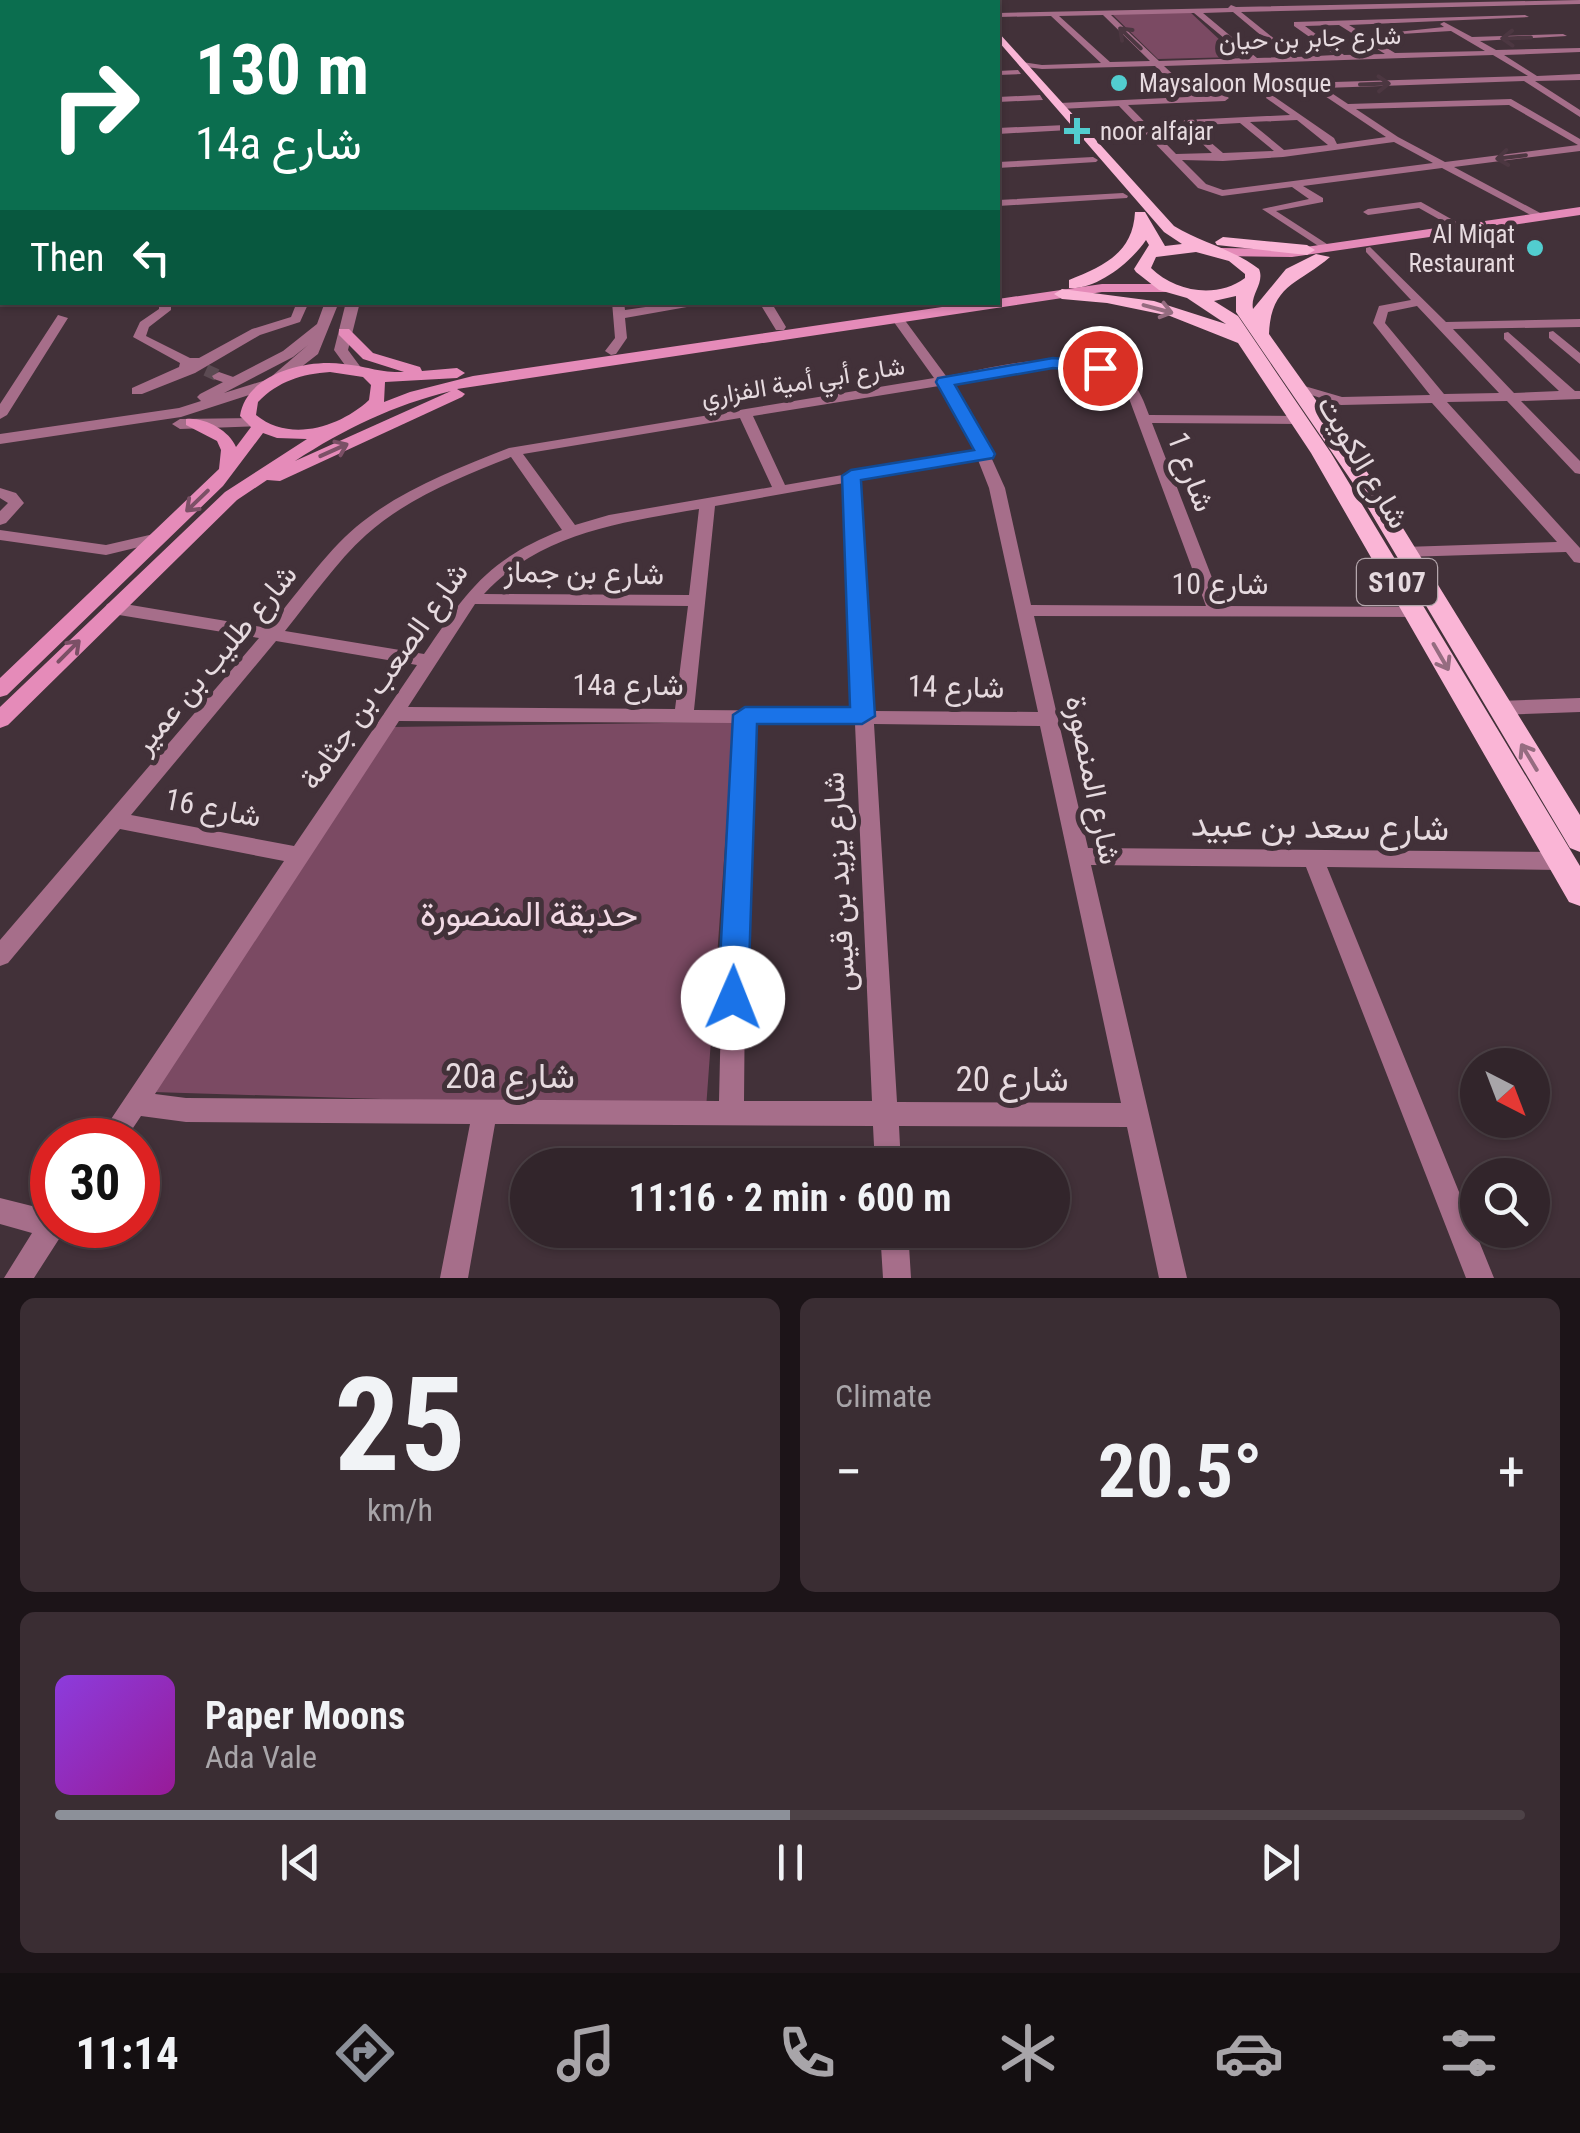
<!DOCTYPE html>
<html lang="en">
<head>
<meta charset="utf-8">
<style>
	:root { --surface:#32252b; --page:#3a2d33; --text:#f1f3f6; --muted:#a8a5a9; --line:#4d4247; --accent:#8c9099 }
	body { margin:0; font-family:"Roboto Condensed",Vazirmatn,sans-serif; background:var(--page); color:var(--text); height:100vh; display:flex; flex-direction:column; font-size:38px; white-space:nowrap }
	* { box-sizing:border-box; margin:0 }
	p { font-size:32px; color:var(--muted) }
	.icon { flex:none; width:55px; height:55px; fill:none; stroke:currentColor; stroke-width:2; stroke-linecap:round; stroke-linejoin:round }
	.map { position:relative; height:1278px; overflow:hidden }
	.drawer { display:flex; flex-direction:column; gap:20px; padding:20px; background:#1c1418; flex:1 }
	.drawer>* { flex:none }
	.banner { position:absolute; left:0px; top:0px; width:1000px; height:305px; box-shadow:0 2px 8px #0004,0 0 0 2px var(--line); background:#0b6e4f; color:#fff; overflow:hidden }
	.needle { width:65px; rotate:138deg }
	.buttons { position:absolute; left:1460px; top:1048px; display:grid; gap:20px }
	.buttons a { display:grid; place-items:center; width:90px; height:90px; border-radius:50%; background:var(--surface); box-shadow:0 2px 8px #0004,0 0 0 2px var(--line); font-size:50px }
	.speed { position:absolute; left:30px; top:1118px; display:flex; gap:20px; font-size:50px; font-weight:700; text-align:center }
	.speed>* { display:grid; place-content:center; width:130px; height:130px; border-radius:50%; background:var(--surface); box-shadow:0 2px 8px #0004,0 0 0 2px var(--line); line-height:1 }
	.speed .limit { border:15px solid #d22; background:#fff; color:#111 }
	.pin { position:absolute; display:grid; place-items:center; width:85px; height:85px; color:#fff; margin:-42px; border:5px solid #fff; border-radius:50%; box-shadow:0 2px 10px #0007 }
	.me { position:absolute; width:110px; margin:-55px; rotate:1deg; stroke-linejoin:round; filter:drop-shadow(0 0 8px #0008) }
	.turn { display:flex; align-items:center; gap:35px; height:210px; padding:0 30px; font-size:45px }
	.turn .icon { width:130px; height:130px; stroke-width:2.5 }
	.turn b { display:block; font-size:70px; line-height:85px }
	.then { display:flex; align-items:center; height:95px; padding:0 30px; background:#0003; gap:20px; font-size:38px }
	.big { font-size:75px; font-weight:700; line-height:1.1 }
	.drawer .widget { flex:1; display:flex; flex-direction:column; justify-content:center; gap:15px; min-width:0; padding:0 35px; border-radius:15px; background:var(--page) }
	.drawer .dial { align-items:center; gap:0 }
	.dial b { font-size:130px; line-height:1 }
	.song { display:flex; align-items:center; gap:30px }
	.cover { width:120px; height:120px; border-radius:15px; background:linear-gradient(135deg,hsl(270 70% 55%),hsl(300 70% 35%)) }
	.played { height:10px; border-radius:5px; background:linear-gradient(90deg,var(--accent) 50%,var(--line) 50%) }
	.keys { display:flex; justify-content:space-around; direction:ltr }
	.heat { display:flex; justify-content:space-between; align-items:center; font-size:55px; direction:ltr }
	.drawer .tiles { flex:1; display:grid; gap:20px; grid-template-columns:1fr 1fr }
	.widget:last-child { grid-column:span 2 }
	.trip { position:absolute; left:510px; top:1148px; width:560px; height:100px; border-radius:50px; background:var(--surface); box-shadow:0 2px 8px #0004,0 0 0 2px var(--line); font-weight:700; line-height:100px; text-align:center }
	.dock { display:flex; height:160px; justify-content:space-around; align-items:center; background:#140f11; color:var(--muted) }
	.dock .icon { width:70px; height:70px }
	.dock .active { color:var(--accent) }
	.dock b { font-size:45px; color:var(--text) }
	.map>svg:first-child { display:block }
	.green { fill:#7b4a63 }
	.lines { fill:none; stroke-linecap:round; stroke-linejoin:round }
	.minor-tunnel { stroke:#5b4a52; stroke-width:12; stroke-dasharray:12 6; stroke-linecap:butt }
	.minor { fill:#a66e8a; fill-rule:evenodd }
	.tertiary { fill:#a66e8a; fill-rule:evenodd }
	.secondary { fill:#e58bb9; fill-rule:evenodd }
	.primary { fill:#fab5d6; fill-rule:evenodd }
	.motorway { fill:#fee1ee; fill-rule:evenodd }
	.oneway { stroke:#4c3741 }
	.oneway2 { stroke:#956c80 }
	.oneway3 { stroke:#7b5066 }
	.route { fill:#1a73e8; stroke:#114b97; stroke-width:2.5 }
	.poi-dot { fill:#52cdcf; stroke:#423139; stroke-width:4 }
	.labels { text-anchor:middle; stroke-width:10; stroke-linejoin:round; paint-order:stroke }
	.far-street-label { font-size:25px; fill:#e6dadf; stroke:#423139 }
	.far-poi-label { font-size:25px; fill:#e6dadf; stroke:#423139; text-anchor:start }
	.shield { fill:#423139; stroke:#b5a7ad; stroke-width:2.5 }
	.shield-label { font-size:28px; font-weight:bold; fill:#e6dadf }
	.street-label { font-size:30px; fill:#e6dadf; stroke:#423139 }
	.near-street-label { font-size:35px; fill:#e6dadf; stroke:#423139 }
	.near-park-label { font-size:35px; fill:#f2dae5; stroke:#423139 }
</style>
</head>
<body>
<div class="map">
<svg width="1580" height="1278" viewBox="0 0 1580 1278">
	<rect width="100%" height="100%" fill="#423139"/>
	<path class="green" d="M1190,12L1238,57L1158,59L1112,14Z
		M734,722L706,1109L153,1092L394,727Z"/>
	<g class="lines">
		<path class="minor-tunnel" d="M206,370L219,376"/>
		<path class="minor" d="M503,0H511V2H504Z
			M540,0H548V2H541Z
			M595,0H603V2H596Z
			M628,0H636V2H629Z
			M682,0H690L691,2H684Z
			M739,0H747L748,2H741Z
			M933,0H941L943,2H935Z
			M1580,0V4L1241,12L1297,57L1335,55L1294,26V22L1525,15L1529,17L1349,25L1395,53L1485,51L1451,31L1401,34L1397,32L1444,27L1440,24L1444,22L1472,37L1563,34L1567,36L1480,41L1496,50L1580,48V52L1504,55L1537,76L1580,74V80L1535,81L1580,110V117L1524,81L1324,88L1348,104L1511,99L1580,139V151L1454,167L1544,215L1545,217L1540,220L1442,168L1303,186L1323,198V202L1276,211L1330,246L1332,248L1326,251L1262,209L1309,199L1292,187L1222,196L1198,188L1119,106L1060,109L1056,106L1060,103L1187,97L1155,66L1042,69L1019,66L1022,62L1042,65L1101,63L1051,16L998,17V13L1228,8L1231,5L1236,7ZM1233,12L1287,57L1257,58L1203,13ZM1194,13L1248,58L1159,61L1111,15ZM1103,15L1150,61L1110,62L1059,16ZM1339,25L1385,54L1344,55L1305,26ZM1493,55L1528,76L1207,86L1203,89L1207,92L1313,88L1386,137L1337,144L1334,138L1269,93L1266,98L1290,115L1185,120L1180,123L1185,126L1240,123L1274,151L1223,153L1195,129L1192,130V134L1212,153L1176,154L1128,105L1225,101L1229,98L1225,95L1197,97L1164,66ZM1509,105L1578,145L1445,162L1398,137L1356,109ZM1297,120L1328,145L1284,150L1250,122ZM1394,142L1433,163L1223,190L1206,184L1182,160L1223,161L1283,157Z
			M0,8H2V12H0Z
			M1018,70L1021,74L998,75V71Z
			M0,93L2,94V98L0,99Z
			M1040,95L1043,100L998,102V97Z
			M0,118L2,119V125L0,124Z
			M1066,125L1069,126V130L998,134V128Z
			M1093,157L1098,160L1096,162L998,168V162Z
			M1123,193L1128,196L1127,198L998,206V200Z
			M1421,202L1467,228L1458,230L1419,208L1368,215L1363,212L1368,209Z
			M1370,247L1446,322L1580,319V327L1453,329L1514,393L1559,391L1504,339V333L1508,332L1575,391H1580V399L1521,401L1580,461V474L1575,473L1507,401L1447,402L1580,548V563L1574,562L1566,552L1404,557L1396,552L1404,547L1557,542L1432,403L1341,405L1294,389L1301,385L1342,397L1430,395L1373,323L1379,306L1411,300L1366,252V248ZM1417,306L1499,393L1444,394L1385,323L1388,312Z
			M0,250H2V256H0Z
			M0,275H2V284L0,285Z
			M159,302H171V310L149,327L146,336L190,358H199L252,329L291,317L297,302H309L300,322L260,335L195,373L142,394H132V388L179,367L180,363L133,337L140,322L159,309Z
			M498,302H553L547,306H504Z
			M612,302H624L625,310L680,302H715L625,318L627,338L616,354L611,355L605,351L615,338Z
			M759,302H771L786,327L784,330H776Z
			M58,315L68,318L7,415L0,419V404Z
			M893,315H901L946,376C996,368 1089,340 1130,380C1140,390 1144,402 1149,415L1299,416L1306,420L1299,424L1152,423L1223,606L1416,607L1422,609L1425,613L1422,617L1034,616L1088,848L1561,852L1568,855L1572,861L1568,867L1561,870L1327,867L1494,1278H1466L1306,867L1091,865L1187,1278H1159L1127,1127L899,1126L901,1165H875L873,1126L495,1124L468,1278H440L470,1124L186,1122L141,1116L125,1140H97L284,861L120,829L8,963L0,966V940L259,638L113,614L105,608L107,604L113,602L268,628C294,598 326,552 356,527C400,490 456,469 509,448L934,378L891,318ZM1053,367C1081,366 1108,370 1127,393L1206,606L1031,605L1005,488L991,457L993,454L988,450L970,409L951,384ZM939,386L956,409L974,452L785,485L753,416ZM740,418L772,487L609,515L575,525L523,454ZM511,457L562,530C487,560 468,590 424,654L285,631C310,600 337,561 366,535C407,498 461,477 511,457ZM978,460L989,488L1038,712L873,711L859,481ZM844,483L854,711L694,710L715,506ZM699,509L689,595L484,594C540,533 623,522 699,509ZM475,604L688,606L675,709L408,707ZM276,641L417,665L294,846L131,815ZM399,721L735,723L724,883L719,1101L186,1098L155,1094ZM754,723L855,724L872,1101H744L746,883ZM874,724L1040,726L1121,1103L897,1102Z
			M1553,331L1580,353V364L1549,338V332Z
			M219,372L239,379L241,382L234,386L214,379L212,376Z
			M0,488L16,493L24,503L6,523L0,525V511L8,503L0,498Z
			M0,530L106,545L158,533L166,538L164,541L106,555L0,540Z
			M1580,698V712L1499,715L1492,713L1490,708L1492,703L1499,701Z
			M0,1198L52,1211V1225H68L34,1278H4L32,1233L0,1224Z
			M880,1230H908L911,1278H883Z"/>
		<path class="tertiary" d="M2,53V59L0,60V54Z
			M2,69V75L0,76V70Z
			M325,302H339L318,354L282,382H272L271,388L181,417L0,444V434L179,408L201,401L197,397L200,394L283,351L317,324ZM308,345L272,376L271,382L266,380L224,393L293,357Z
			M346,302H360L348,350L362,369L355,373L350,372L334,350Z
			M254,418L262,423L260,426L180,429L172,424L180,419Z"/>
		<path class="secondary" d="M0,13L2,14V18L0,19Z
			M1580,207V215L1292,257L1221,256L1215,252L1221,248L1292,249Z
			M1102,284H1170L1177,288L1170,292H1102L457,389L465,394L462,397L280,481L267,480L237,500L8,725L0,728V707L225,492L307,439L277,438L263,433L223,486L7,695L0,697V678L219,469L221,450L217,441L186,425V419C204,417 229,430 236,447L251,427L240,416C246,374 306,359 343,364C368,366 378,373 404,372L363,359L339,335V329H349L373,353L420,367L422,371L457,368L465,373L457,378L385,382L384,402L410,392L473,376L976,302H998V299ZM330,372L363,377L371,385L369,400C340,427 290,443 256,415L258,402C278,381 302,374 330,372ZM451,391L295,461C344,429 394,405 451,391Z"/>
		<path class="primary" d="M970,0L971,2L951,1L952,0Z
			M998,32L1174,226C1202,243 1233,249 1259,269C1265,283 1250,294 1253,309L1286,269L1316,254L1330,257C1299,284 1271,284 1269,334L1377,486L1580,815V852L1570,848L1355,486L1236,312V296L1214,301L1238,316L1331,453L1580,866V906L1569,902L1311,453L1238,343L1170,316L1107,303L1062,299L1054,294L1062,289L1154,301L1226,324L1187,298L1159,290L1136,272L1134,269L1149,245L1146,240C1131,262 1097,290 1069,288V280C1106,265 1133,252 1135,212H1145L1165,246L1182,244L1164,232L998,41ZM1196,252L1229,261L1245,274V278C1217,299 1175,292 1151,268L1156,257Z
			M1223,237L1307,245L1315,250L1307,255L1217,245L1215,242Z"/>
		<path class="motorway" d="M0,59H2V67H0Z"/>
	</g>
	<defs><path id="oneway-shaft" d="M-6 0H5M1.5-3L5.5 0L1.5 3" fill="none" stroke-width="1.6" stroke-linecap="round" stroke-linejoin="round" transform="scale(2.5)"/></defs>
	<g class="oneway">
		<use href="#oneway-shaft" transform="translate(1130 38) rotate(-136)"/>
		<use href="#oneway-shaft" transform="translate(1516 38) rotate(178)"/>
		<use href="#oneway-shaft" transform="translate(1375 84) rotate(-2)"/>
		<use href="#oneway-shaft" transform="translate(1511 157) rotate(173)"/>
	</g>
	<g class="oneway2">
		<use href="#oneway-shaft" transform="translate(1158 309) rotate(15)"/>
		<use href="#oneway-shaft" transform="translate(1441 657) rotate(60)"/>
		<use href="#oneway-shaft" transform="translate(1529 757) rotate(-121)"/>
	</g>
	<g class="oneway3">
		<use href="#oneway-shaft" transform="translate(334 450) rotate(-24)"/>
		<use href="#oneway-shaft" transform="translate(197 501) rotate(136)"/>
		<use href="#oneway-shaft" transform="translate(69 651) rotate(-45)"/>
	</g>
	<path class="route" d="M1053,358L1100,362L1108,368L1100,373L1053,368L955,385L995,454L993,458L861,480L875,716L862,724H757L748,998L744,1008L733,1012L722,1008L718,998L733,715L745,707H850L842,476L851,470L974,450L936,382L938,378Z"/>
	<g class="poi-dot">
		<circle cx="1119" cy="83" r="10"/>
		<path d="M1072 116h10v10h10v10h-10v10h-10v-10h-10v-10h10z"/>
		<circle cx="1535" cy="248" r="10"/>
	</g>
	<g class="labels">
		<g class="far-street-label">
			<text transform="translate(1310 38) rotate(-2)" y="9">شارع جابر بن حيان</text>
			<text transform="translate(803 381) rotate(-9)" y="9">شارع أبي أمية الفزاري</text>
		</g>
		<g class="far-poi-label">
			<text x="1139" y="92">Maysaloon Mosque</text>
			<text x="1100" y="140">noor alfajar</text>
			<text x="1515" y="243" text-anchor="end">Al Miqat<tspan x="1515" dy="29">Restaurant</tspan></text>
		</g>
		<rect class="shield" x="1357" y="559" width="80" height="46" rx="8"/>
		<g class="shield-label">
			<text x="1397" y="592">S107</text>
		</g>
		<g class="street-label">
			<text transform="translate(1363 462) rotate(59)" y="10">شارع الكويت</text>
			<text transform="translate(1191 472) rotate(69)" y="10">شارع 1</text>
			<text transform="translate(584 573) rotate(1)" y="10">شارع بن جماز</text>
			<text x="1220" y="594">شارع 10</text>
			<text transform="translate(215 659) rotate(-50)" y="10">شارع طليب بن عمير</text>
			<text transform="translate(384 676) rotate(-55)" y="10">شارع الصعب بن جثامة</text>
			<text x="628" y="695">14a شارع</text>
			<text transform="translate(956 687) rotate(1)" y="10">شارع 14</text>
			<text transform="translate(1093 780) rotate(78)" y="10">شارع المنصورة</text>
			<text transform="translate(213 808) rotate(11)" y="10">شارع 16</text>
			<text transform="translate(839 882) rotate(-93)" y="10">شارع يزيد بن قيس</text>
		</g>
		<g class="near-street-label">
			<text transform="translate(1320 826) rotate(1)" y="12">شارع سعد بن عبيد</text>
			<text x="510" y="1088">20a شارع</text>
			<text x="1012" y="1091">شارع 20</text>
		</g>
		<g class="near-park-label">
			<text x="529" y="926">حديقة المنصورة</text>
		</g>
	</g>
</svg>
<div class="buttons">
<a><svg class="needle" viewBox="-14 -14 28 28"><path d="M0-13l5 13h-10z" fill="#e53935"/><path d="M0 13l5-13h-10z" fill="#a8a5a9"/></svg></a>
<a><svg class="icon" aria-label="search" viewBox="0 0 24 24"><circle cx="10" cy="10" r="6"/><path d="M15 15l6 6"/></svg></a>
</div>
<div class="speed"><div class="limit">30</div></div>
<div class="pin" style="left:1100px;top:368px;background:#d93025"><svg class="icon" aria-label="arrive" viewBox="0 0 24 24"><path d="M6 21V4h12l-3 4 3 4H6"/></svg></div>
<svg class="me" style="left:733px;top:998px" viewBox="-20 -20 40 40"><circle r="19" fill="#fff"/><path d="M0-13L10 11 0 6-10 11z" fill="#1a73e8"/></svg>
<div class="trip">11:16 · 2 min · 600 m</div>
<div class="banner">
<div class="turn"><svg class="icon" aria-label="right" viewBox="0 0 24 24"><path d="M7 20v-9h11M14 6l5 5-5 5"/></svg><div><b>130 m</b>14a شارع</div></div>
<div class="then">Then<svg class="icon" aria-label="left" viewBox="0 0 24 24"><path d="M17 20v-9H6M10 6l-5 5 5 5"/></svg></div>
</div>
</div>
<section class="drawer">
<div class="tiles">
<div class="widget dial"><b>25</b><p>km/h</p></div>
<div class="widget"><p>Climate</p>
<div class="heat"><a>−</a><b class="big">20.5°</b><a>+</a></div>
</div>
<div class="widget">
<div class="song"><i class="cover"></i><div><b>Paper Moons</b><p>Ada Vale</p></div></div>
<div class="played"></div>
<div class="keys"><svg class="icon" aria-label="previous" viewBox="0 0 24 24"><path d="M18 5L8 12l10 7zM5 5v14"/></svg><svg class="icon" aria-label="pause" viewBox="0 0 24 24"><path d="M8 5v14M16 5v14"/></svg><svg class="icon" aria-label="next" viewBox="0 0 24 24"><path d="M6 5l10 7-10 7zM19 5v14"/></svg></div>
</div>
</div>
</section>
<nav class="dock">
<b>11:14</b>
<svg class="icon active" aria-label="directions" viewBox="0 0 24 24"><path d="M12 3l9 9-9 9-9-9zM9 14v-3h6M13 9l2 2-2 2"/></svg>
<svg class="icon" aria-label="music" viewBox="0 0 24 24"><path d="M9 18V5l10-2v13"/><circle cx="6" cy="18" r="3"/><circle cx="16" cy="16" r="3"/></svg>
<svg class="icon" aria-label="phone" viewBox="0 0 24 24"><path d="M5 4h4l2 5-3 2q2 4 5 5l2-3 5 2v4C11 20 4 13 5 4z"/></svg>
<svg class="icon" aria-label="climate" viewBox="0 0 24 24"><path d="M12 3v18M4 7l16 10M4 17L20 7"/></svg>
<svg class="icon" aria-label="car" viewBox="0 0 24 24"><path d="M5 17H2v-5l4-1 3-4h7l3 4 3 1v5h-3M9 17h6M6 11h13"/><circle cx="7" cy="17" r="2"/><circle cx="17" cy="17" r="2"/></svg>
<svg class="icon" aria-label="filters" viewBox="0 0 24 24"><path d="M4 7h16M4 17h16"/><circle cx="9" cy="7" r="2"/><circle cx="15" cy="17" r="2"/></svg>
</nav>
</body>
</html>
